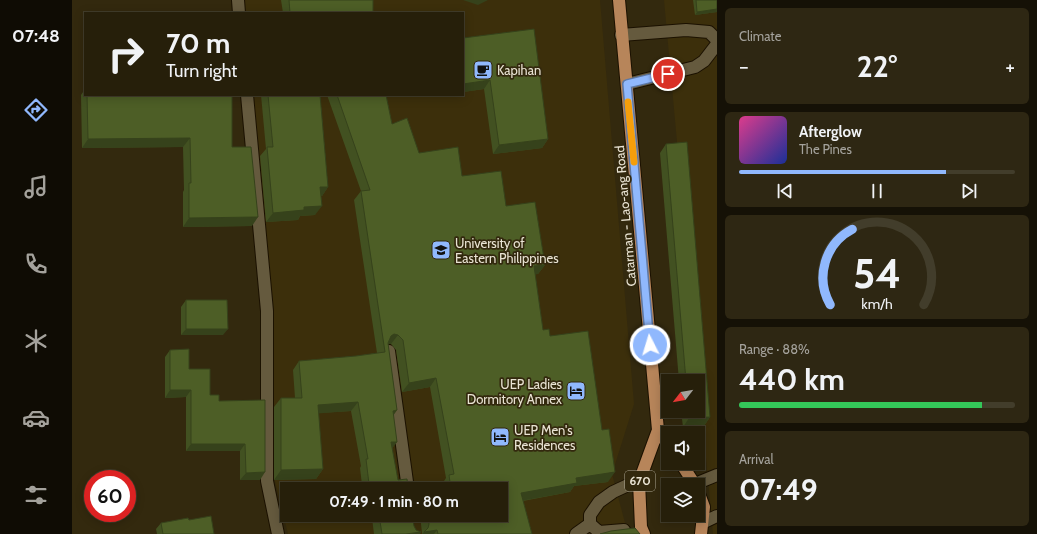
<!DOCTYPE html>
<html lang="en">
<head>
<meta charset="utf-8">
<style>
	:root { --surface:#261f0a; --page:#2e2713; --text:#f1f3f6; --muted:#a4a29c; --line:#423d2b; --accent:#90b8fd }
	body { margin:0; font-family:Cabin,sans-serif; background:var(--page); color:var(--text); height:100vh; display:flex; flex-direction:column; font-size:15px; white-space:nowrap }
	* { box-sizing:border-box; margin:0 }
	p { font-size:13px; color:var(--muted) }
	.icon { flex:none; width:22px; height:22px; fill:none; stroke:currentColor; stroke-width:2; stroke-linecap:round; stroke-linejoin:round }
	.map { position:relative; flex:1; overflow:hidden }
	.sheet { display:flex; flex-direction:column; gap:8px; padding:8px; background:#151106; width:320px }
	.sheet>* { flex:none }
	.top-card { position:absolute; left:12px; top:12px; width:380px; height:84px; border-radius:0px; box-shadow:0 2px 10px #0003,0 0 0 1px var(--line); background:#261f0a; color:var(--text); overflow:hidden }
	.needle { width:26px; rotate:239deg }
	.fabs { position:absolute; left:589px; top:374px; display:grid; gap:8px }
	.fabs a { display:grid; place-items:center; width:44px; height:44px; border-radius:0px; background:var(--surface); box-shadow:0 2px 10px #0003,0 0 0 1px var(--line); font-size:20px }
	.speed { position:absolute; left:12px; top:470px; display:flex; gap:8px; font-size:20px; font-weight:700; text-align:center }
	.speed>* { display:grid; place-content:center; width:52px; height:52px; border-radius:50%; background:var(--surface); box-shadow:0 2px 10px #0003,0 0 0 1px var(--line); line-height:1 }
	.speed .limit { border:6px solid #d22; background:#fff; color:#111 }
	.pin { position:absolute; display:grid; place-items:center; width:34px; height:34px; color:#fff; margin:-17px; border:2px solid #fff; border-radius:50%; box-shadow:0 1px 4px #0007 }
	.me { position:absolute; width:44px; margin:-22px; rotate:355deg; stroke-linejoin:round; filter:drop-shadow(0 0 3px #0008) }
	.turn { display:flex; align-items:center; gap:14px; height:84px; padding:0 16px; font-size:18px }
	.turn .icon { width:52px; height:52px; stroke-width:2.5 }
	.turn b { display:block; font-size:28px; line-height:34px }
	.big { font-size:30px; font-weight:700; line-height:1.1 }
	.sheet .tile { flex:1; display:flex; flex-direction:column; justify-content:center; gap:6px; min-width:0; padding:0 14px; border-radius:6px; background:var(--page) }
	.sheet .dial { align-items:center; gap:0 }
	.dial svg { height:104px; overflow:visible; fill:none; stroke:var(--line); stroke-width:7; stroke-linecap:round; text-anchor:middle }
	.dial text { fill:var(--text); stroke:none }
	.song { display:flex; align-items:center; gap:12px }
	.cover { width:48px; height:48px; border-radius:6px; background:linear-gradient(135deg,hsl(330 70% 55%),hsl(230 70% 35%)) }
	.played { height:4px; border-radius:2px; background:linear-gradient(90deg,var(--accent) 75%,var(--line) 75%) }
	.keys { display:flex; justify-content:space-around; direction:ltr }
	.heat { display:flex; justify-content:space-between; align-items:center; font-size:22px; direction:ltr }
	.charge { height:6px; border-radius:3px; background:linear-gradient(90deg,#34c759 88%,var(--line) 0) }
	.trip { position:absolute; left:208px; top:482px; width:228px; height:40px; border-radius:0px; background:var(--surface); box-shadow:0 2px 10px #0003,0 0 0 1px var(--line); font-weight:700; line-height:40px; text-align:center }
	main { display:flex; flex:1; min-height:0 }
	.tab-bar { display:flex; flex-direction:column; width:72px; justify-content:space-around; align-items:center; background:#0f0c04; color:var(--muted) }
	.tab-bar .icon { width:28px; height:28px }
	.tab-bar .selected { color:var(--accent) }
	.tab-bar b { font-size:18px; color:var(--text) }
	.map>svg:first-child { display:block }
	.built { fill:#3c2f0b; fill-rule:evenodd }
	.lines { fill:none; stroke-linecap:round; stroke-linejoin:round }
	.minor-casing { stroke:#1b1100; stroke-width:14 }
	.major-casing { stroke:#1b1100; stroke-width:14 }
	.minor { stroke:#655a3e; stroke-width:12 }
	.major { stroke:#b7855a; stroke-width:12 }
	.wall { fill:#425121 }
	.shaded-wall { fill:#36421b }
	.building { fill:#4d5e26; stroke:#36421b }
	.route-casing { stroke:#5e78a4; stroke-width:10 }
	.route { stroke:#90b8fd; stroke-width:7 }
	.slow { stroke:#f59e0b; stroke-width:7 }
	.labels { text-anchor:middle; stroke-width:3.5; stroke-linejoin:round; paint-order:stroke }
	.shield { fill:#33290e; stroke:#b2ab98; stroke-width:1 }
	.shield-label { font-size:12px; font-weight:bold; fill:#e9e3d3 }
	.poi-label { font-size:13px; fill:#e9e3d3; stroke:#33290e; text-anchor:start }
	.street-label { font-size:13px; fill:#e9e3d3; stroke:#33290e }
</style>
</head>
<body>
<main>
<nav class="tab-bar">
<b>07:48</b>
<svg class="icon selected" aria-label="directions" viewBox="0 0 24 24"><path d="M12 3l9 9-9 9-9-9zM9 14v-3h6M13 9l2 2-2 2"/></svg>
<svg class="icon" aria-label="music" viewBox="0 0 24 24"><path d="M9 18V5l10-2v13"/><circle cx="6" cy="18" r="3"/><circle cx="16" cy="16" r="3"/></svg>
<svg class="icon" aria-label="phone" viewBox="0 0 24 24"><path d="M5 4h4l2 5-3 2q2 4 5 5l2-3 5 2v4C11 20 4 13 5 4z"/></svg>
<svg class="icon" aria-label="climate" viewBox="0 0 24 24"><path d="M12 3v18M4 7l16 10M4 17L20 7"/></svg>
<svg class="icon" aria-label="car" viewBox="0 0 24 24"><path d="M5 17H2v-5l4-1 3-4h7l3 4 3 1v5h-3M9 17h6M6 11h13"/><circle cx="7" cy="17" r="2"/><circle cx="17" cy="17" r="2"/></svg>
<svg class="icon" aria-label="filters" viewBox="0 0 24 24"><path d="M4 7h16M4 17h16"/><circle cx="9" cy="7" r="2"/><circle cx="15" cy="17" r="2"/></svg>
</nav>
<div class="map">
<svg width="645" height="534" viewBox="0 0 645 534">
	<rect width="100%" height="100%" fill="#33290e"/>
	<path class="built" d="M171,0H528L562,404L540,474L556,534H216L203,481L178,95H391V13H172ZM215,489H429V515H215Z
		M592,0H645V534H641Z"/>
	<g class="lines">
		<defs>
			<path id="minor" d="M166,0L167,13
				M549,35L614,30L637,32L645,40
				M555,84L623,67L632,61L645,44
				M175,95L195,311V481L206,534
				M317,351L336,489
				M623,484L645,475
				M630,523L645,516
				M518,524L527,532L552,530
				M504,534L518,524V515L527,502L541,492L556,485L567,482"/>
			<path id="major" d="M547,0L586,430L567,482L569,527L572,534
				M586,430L596,445
				M609,463L623,485
				M626,491L632,507L629,534"/>
		</defs>
		<use href="#minor" class="minor-casing"/>
		<use href="#major" class="major-casing"/>
		<use href="#minor" class="minor"/>
		<use href="#major" class="major"/>
	</g>
	<path class="wall" d="M209,0H301V13H211Z
		M621,0H645V12L623,15Z
		M391,38L476,139L470,148L421,154L412,89L391,92Z
		M13,89V95H160V147L180,226L111,227V192L112,190L111,147L10,148L9,95Z
		M189,95H248L256,187L250,196H249L243,215L228,216L226,220L194,222L188,156L194,149Z
		M255,95H314L320,124L347,153L390,176L434,206L473,265L466,274H463L471,330L478,336L536,482L502,486L498,492L451,501L460,534H350V533L348,515H429L370,484L374,478L358,387L330,392L324,350L319,344H316L325,410L321,415L325,442L320,448L326,480L290,485L288,468L289,466L279,411L246,413L251,469L244,479L202,480V407L209,398H223L221,370L227,361L284,356L305,353L282,200L289,191Z
		M594,144L638,417L632,426L611,427L609,411H626V381H607L588,153Z
		M114,300L151,335H109V307Z
		M98,350L117,369L138,395L147,401L193,400L188,480H168V451H114V397L93,398V357Z
		M215,499V515H340L342,526L344,530L348,534H302L300,518L211,521L208,508Z
		M117,520L142,534H85L84,529L89,523Z"/>
	<path class="shaded-wall" d="M391,0H416L406,5Z
		M645,9V12L623,15L625,12Z
		M418,80L412,89L391,92V84Z
		M118,138L111,147L10,148L16,139Z
		M476,139L470,148L421,154L427,145Z
		M248,187H256L250,196H242Z
		M250,206L243,215L228,216L226,220L194,222L201,213L232,207Z
		M186,217L180,226L111,227L117,218Z
		M473,265L466,274L455,276L462,266Z
		M114,329H156L151,335H109Z
		M322,334L326,335L319,344H316L319,336Z
		M364,378L358,387L330,392L337,383Z
		M98,390H119L114,397L93,398Z
		M286,402L279,411L239,414L246,405Z
		M325,410L319,419L321,411Z
		M638,417L632,426L611,427L617,418Z
		M319,442H325L318,451Z
		M119,444H173L168,451H114Z
		M251,469L244,479L202,480L209,470Z
		M193,472L188,480H168L174,473Z
		M543,472L536,482L502,486L498,492L443,502L449,493L504,478Z
		M215,515H302L300,518L211,521Z
		M365,530L362,534H350L352,532Z
		M349,532L348,534H334Z"/>
	<path class="building" d="M217,0H301V13H218Z
		M624,0H645V9L625,12Z
		M462,29L476,139L427,145L418,80L391,84V38Z
		M15,95H160V147H179L186,217L117,218V183H119L118,138L16,139Z
		M196,95H248L256,187H248L250,206L232,207V210L201,213L195,147H201Z
		M265,95H314L320,124L335,118L347,153L386,147L390,176L429,171L434,206L463,202L473,265L462,266L471,330L477,329L478,336L516,331L530,430L537,429L543,472L504,478L505,483L449,493L460,534H366L365,530L352,532L356,528L357,524L356,515H429V489H349L378,482L377,475L382,474L364,378L337,383L331,340L326,335L322,334L319,336L316,343L325,410L321,411L325,442H319L326,480L335,479L336,489H268L297,484L294,459H296L286,402L246,405L251,469L209,470V398H230L227,361L284,356L313,352L289,191L298,190Z
		M615,142L638,417L617,418L616,411H626V381H614L594,144Z
		M114,300H155L156,329H114Z
		M117,349V369H138V395H147V401L193,400V472L174,473L173,444H119V390H98V350Z
		M307,515H340L342,526L344,530L349,532L334,534H310Z
		M139,516L142,534H91L89,523L116,518L117,520Z
		M563,528L568,534H528L539,531Z"/>
	<g class="lines">
		<defs>
			<path id="route" d="M578,345L555,84L596,74"/>
		</defs>
		<use href="#route" class="route-casing"/>
		<use href="#route" class="route"/>
		<path class="slow" d="M556,102L562,162"/>
	</g>
	<defs>
		<symbol id="cafe-square" viewBox="-11 -11 22 22"><rect x="-9" y="-9" width="18" height="18" rx="4" fill="#90b8fd" stroke="#33290e"/><path d="M-5.5-4.5H6V0H3Q3 3.5 0 3.5H-2.5Q-5.5 3.5-5.5 0ZM3-3.2v2h1.7v-2ZM-6 4.5H4V6H-6Z" fill="#111"/></symbol>
		<symbol id="university-square" viewBox="-11 -11 22 22"><rect x="-9" y="-9" width="18" height="18" rx="4" fill="#90b8fd" stroke="#33290e"/><path d="M0-5L7-2L0 1L-7-2ZM-4 1L0 2.5L4 1V4Q0 6-4 4Z" fill="#111"/></symbol>
		<symbol id="hotel-square" viewBox="-11 -11 22 22"><rect x="-9" y="-9" width="18" height="18" rx="4" fill="#90b8fd" stroke="#33290e"/><path d="M-6-4.5h1.5V1H6V5H4.5V3h-9V5H-6ZM-4 0a1.8 1.8 0 1 1 3.6 0ZM.5 0V-2.5h3Q6-2.5 6 0Z" fill="#111"/></symbol>
	</defs>
	<g fill-rule="evenodd">
		<use href="#cafe-square" x="400" y="59" width="22" height="22"/>
		<use href="#university-square" x="358" y="239" width="22" height="22"/>
		<use href="#hotel-square" x="493" y="380" width="22" height="22"/>
		<use href="#hotel-square" x="417" y="426" width="22" height="22"/>
	</g>
	<g class="labels">
		<rect class="shield" x="553" y="471" width="30" height="20" rx="3"/>
		<g class="shield-label">
			<text x="568" y="485">670</text>
		</g>
		<g class="poi-label">
			<text x="425" y="75">Kapihan</text>
			<text x="383" y="248">University of<tspan x="383" dy="15">Eastern Philippines</tspan></text>
			<text x="490" y="389" text-anchor="end">UEP Ladies<tspan x="490" dy="15">Dormitory Annex</tspan></text>
			<text x="442" y="435">UEP Men's<tspan x="442" dy="15">Residences</tspan></text>
		</g>
		<g class="street-label">
			<text transform="translate(553 216) rotate(-95)" y="5">Catarman - Lao-ang Road</text>
		</g>
	</g>
</svg>
<div class="fabs">
<a><svg class="needle" viewBox="-14 -14 28 28"><path d="M0-13l5 13h-10z" fill="#e53935"/><path d="M0 13l5-13h-10z" fill="#a4a29c"/></svg></a>
<a><svg class="icon" aria-label="sound" viewBox="0 0 24 24"><path d="M4 9h4l5-4v14l-5-4H4zM17 9q2 3 0 6"/></svg></a>
<a><svg class="icon" aria-label="layers" viewBox="0 0 24 24"><path d="M12 4l9 5-9 5-9-5zM3 14l9 5 9-5"/></svg></a>
</div>
<div class="speed"><div class="limit">60</div></div>
<div class="pin" style="left:596px;top:74px;background:#d93025"><svg class="icon" aria-label="arrive" viewBox="0 0 24 24"><path d="M6 21V4h12l-3 4 3 4H6"/></svg></div>
<svg class="me" style="left:578px;top:345px" viewBox="-20 -20 40 40"><circle r="17" fill="#90b8fd" stroke="#fff" stroke-width="3"/><path d="M0-11L8 9 0 5-8 9z" fill="#fff"/></svg>
<div class="trip">07:49 · 1 min · 80 m</div>
<div class="top-card">
<div class="turn"><svg class="icon" aria-label="right" viewBox="0 0 24 24"><path d="M7 20v-9h11M14 6l5 5-5 5"/></svg><div><b>70 m</b>Turn right</div></div>
</div>
</div>
<section class="sheet">
<div class="tile"><p>Climate</p>
<div class="heat"><a>−</a><b class="big">22°</b><a>+</a></div>
</div>
<div class="tile">
<div class="song"><i class="cover"></i><div><b>Afterglow</b><p>The Pines</p></div></div>
<div class="played"></div>
<div class="keys"><svg class="icon" aria-label="previous" viewBox="0 0 24 24"><path d="M18 5L8 12l10 7zM5 5v14"/></svg><svg class="icon" aria-label="pause" viewBox="0 0 24 24"><path d="M8 5v14M16 5v14"/></svg><svg class="icon" aria-label="next" viewBox="0 0 24 24"><path d="M6 5l10 7-10 7zM19 5v14"/></svg></div>
</div>
<div class="tile dial"><svg viewBox="0 0 100 80">
<path d="M14 69A42 42 0 1 1 86 69"/>
<path d="M14 69A42 42 0 0 1 31 11" stroke="#90b8fd"/>
<text x="50" y="56" font-size="32" font-weight="700">54</text>
<text x="50" y="72" font-size="11">km/h</text>
</svg></div>
<div class="tile"><p>Range · 88%</p><b class="big">440 km</b><div class="charge"></div></div>
<div class="tile"><p>Arrival</p><b class="big">07:49</b></div>
</section>
</main>
</body>
</html>
